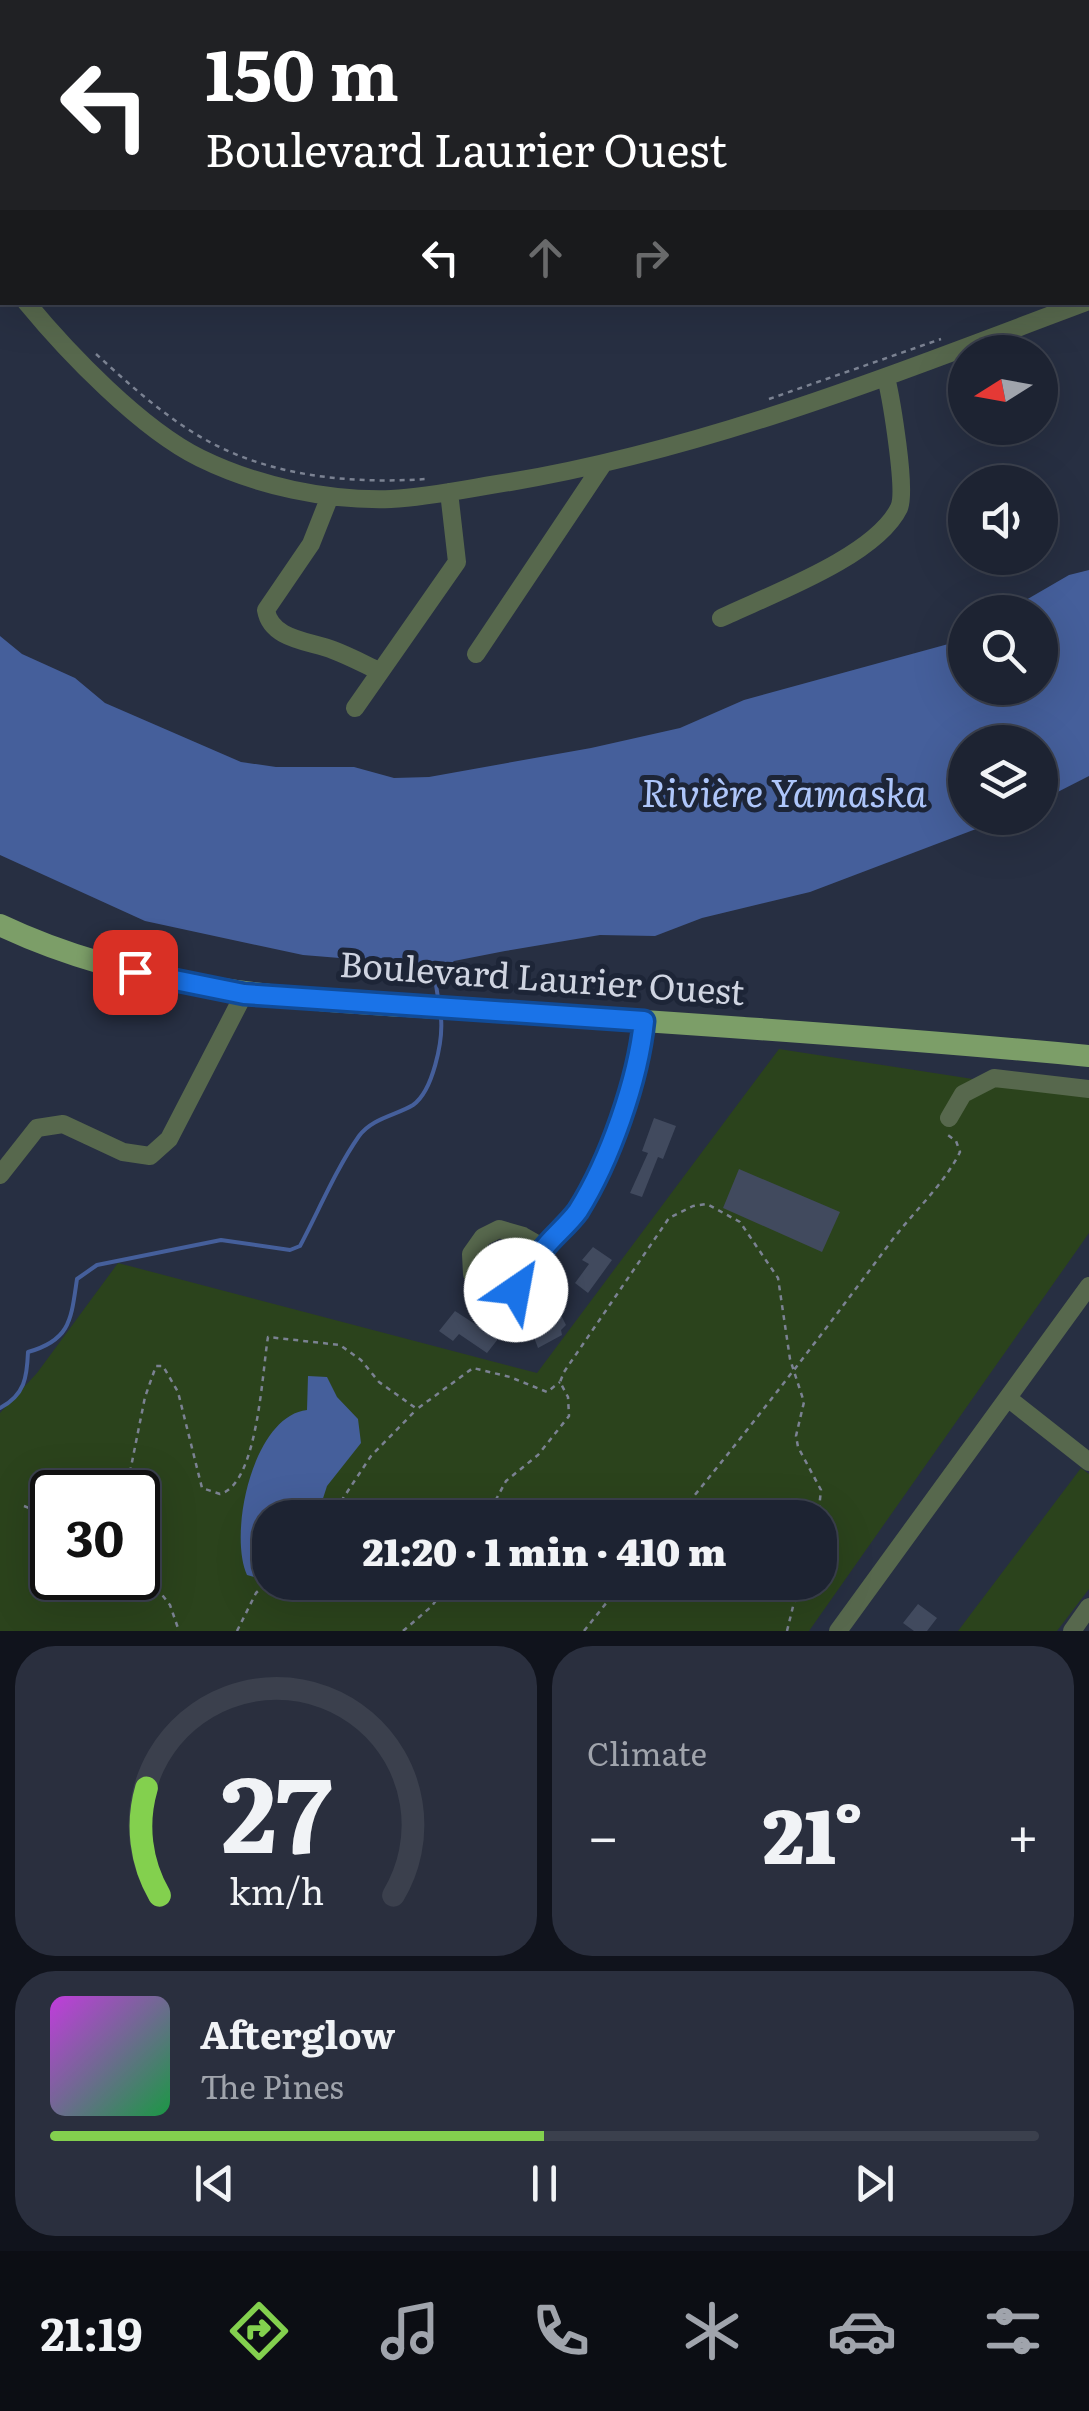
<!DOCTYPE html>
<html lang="en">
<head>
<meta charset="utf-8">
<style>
	:root { --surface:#1d2332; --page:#2a2f3e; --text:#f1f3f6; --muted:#a0a4ac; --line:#3b404d; --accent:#83d04e }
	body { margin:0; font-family:Literata,serif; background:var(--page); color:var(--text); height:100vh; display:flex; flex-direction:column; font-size:38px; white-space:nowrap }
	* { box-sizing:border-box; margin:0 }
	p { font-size:32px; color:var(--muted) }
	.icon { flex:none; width:55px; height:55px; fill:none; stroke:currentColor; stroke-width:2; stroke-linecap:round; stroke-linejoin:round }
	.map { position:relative; height:1631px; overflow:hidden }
	.side { display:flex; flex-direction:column; gap:15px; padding:15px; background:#10131c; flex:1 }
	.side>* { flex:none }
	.top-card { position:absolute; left:0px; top:0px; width:1090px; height:305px; box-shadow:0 10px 40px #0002,0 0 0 2px var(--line); background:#202124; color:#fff; overflow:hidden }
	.needle { width:65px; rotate:259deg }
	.tools { position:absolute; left:948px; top:335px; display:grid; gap:20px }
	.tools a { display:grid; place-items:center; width:110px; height:110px; border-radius:50%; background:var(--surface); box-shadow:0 10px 40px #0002,0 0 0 2px var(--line); font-size:50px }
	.speed { position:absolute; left:30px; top:1470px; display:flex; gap:20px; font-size:50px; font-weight:700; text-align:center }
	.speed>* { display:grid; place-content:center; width:130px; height:130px; border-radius:50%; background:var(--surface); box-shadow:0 10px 40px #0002,0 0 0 2px var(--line); line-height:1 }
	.speed .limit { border:5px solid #111; border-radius:15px; background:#fff; color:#111 }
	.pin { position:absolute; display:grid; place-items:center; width:85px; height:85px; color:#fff; margin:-42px; border-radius:20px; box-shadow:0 5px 15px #0006 }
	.me { position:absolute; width:110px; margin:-55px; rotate:33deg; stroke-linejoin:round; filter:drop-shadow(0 0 8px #0008) }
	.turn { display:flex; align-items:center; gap:35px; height:210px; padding:0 40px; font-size:45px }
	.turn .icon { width:130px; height:130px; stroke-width:2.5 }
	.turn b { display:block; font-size:70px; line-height:85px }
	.lanes { display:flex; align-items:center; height:95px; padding:0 40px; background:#0003; justify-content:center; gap:50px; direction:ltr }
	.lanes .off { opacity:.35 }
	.big { font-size:75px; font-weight:800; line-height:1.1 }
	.side .widget { flex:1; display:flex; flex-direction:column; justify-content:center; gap:15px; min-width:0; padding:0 35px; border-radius:40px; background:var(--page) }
	.side .dial { align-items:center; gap:0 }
	.dial svg { height:260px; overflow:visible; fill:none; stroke:var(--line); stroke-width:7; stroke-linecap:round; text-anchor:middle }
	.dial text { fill:var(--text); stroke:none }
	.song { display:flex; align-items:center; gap:30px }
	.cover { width:120px; height:120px; border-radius:15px; background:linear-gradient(135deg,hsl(290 70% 55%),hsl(140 70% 35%)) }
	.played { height:10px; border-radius:5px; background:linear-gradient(90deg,var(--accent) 50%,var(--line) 50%) }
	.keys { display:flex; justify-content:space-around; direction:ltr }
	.heat { display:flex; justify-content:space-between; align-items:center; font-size:55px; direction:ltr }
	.side .tiles { flex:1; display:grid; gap:15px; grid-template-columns:1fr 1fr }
	.widget:last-child { grid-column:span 2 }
	.trip { position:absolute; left:252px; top:1500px; width:585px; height:100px; border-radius:40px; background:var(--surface); box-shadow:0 10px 40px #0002,0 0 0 2px var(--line); font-weight:800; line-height:100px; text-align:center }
	.tabs { display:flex; height:160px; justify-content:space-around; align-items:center; background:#0c0e14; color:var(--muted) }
	.tabs .icon { width:70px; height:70px }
	.tabs .on { color:var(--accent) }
	.tabs b { font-size:45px; color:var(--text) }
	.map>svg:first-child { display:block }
	.green { fill:#2b431c; fill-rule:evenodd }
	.water { fill:#455f9b }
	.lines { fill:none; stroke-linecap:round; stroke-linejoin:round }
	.stream { stroke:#455f9b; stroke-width:4 }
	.building { fill:#414a5e }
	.path { stroke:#7b8292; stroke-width:2.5; stroke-dasharray:5 5; stroke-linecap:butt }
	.minor { stroke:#57684d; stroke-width:18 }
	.major { stroke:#7c9e68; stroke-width:22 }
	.route-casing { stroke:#114b97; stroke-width:25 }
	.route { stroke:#1a73e8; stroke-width:18 }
	.labels { text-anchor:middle; stroke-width:10; stroke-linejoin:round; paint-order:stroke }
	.street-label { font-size:35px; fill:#cfd4e1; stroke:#1d2537 }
	.water-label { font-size:38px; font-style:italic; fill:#aec6fa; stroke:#1d2537 }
</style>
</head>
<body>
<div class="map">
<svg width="1089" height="1631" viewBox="0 0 1089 1631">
	<rect width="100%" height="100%" fill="#272f42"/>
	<path class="green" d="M779,1049L1089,1097V1233L809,1631H0V1413L37,1373L118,1263L537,1373ZM52,1492H138V1578H52ZM270,1518H820V1582H270Z
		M1081,1468L1089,1474V1589L1057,1631H958Z"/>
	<path class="water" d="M1089,570V776L1040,801V742H965V818H1005L810,892L702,918L655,936L600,935L505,951L454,961L435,978L413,964L303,955L145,921L0,855V636L22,654L75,678L105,703L241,762L276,767H354L394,778L429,777L591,748L680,728L744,700L952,643L965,636V688H1040V612H1005L1069,575Z
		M308,1376L327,1377L337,1397L358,1419L361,1443L327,1486L317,1517L270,1518V1568L261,1579L247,1575C228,1533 253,1416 307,1410Z"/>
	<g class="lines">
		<path class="stream" d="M435,978L438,998
			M0,1408C25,1395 27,1377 28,1352C71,1340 71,1319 77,1279L97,1265L221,1240L290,1250L300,1246C319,1210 336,1169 359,1136C372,1118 397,1115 413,1105C433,1091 443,1041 441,1018"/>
	</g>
	<path class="building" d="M654,1118L676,1126L663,1159L658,1157L642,1197L630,1193L648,1153L642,1151Z
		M739,1169L840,1212L822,1252L723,1208Z
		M593,1247L612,1260L588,1293L575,1283L589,1264L582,1260Z
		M455,1311L498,1339L487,1353L459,1334L453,1341L439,1331Z
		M561,1315L566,1325L561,1330L562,1335L538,1348L529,1324L541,1317L543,1322Z
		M918,1604L937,1618L927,1631H914L903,1623Z"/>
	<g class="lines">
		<path class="path" d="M93,0L95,2
			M0,158L2,155
			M0,237L2,241
			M1088,286L1089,285
			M96,354C130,385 166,418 206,440C272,477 353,484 426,479
			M769,399L941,339
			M126,1492L145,1397L156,1366H163L178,1392L202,1488L220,1494C258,1484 262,1372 268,1337L340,1345L361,1360L379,1382L417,1409L473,1368L510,1377L547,1392L560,1382
			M24,1506L52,1517
			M330,1518L371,1456L416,1410
			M486,1518L506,1481L538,1455L569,1416L568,1397L560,1382L564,1372L669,1218L693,1206L707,1204L740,1222L778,1278L790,1359L804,1402L796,1436L798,1447L821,1490L818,1518
			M676,1518C750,1428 821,1336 890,1243C913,1212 943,1186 960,1152L956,1141L948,1135
			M138,1564L170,1605L179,1631
			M237,1631L256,1593L270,1580
			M403,1631L432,1606L449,1582
			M584,1631L623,1582
			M787,1631L799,1582"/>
		<path class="minor" d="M0,266L2,270
			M26,302C68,353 141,429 200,458C257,486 327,501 391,499C431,497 471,488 510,482C711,448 896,373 1086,302
			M330,496L311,544L266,610C271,640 310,641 333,650C349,656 364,664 379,671
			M721,618C769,595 875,557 899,508C907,491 891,398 886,377
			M476,654L603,464
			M355,708L457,562L449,492
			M949,1118L963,1094L994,1078L1089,1089
			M0,1175L37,1128L63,1124L123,1152L150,1156L169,1139L244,994
			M544,1248L523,1236L499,1229L483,1237L471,1254L472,1274C493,1296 517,1298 534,1270C537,1263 539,1255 544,1249C553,1235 568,1226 579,1209C610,1158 638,1080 644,1021
			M1009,1399L1089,1462
			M838,1631L1089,1286
			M1072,1631L1089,1607"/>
		<path class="major" d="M0,925C162,1002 345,1001 521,1013C710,1025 900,1038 1089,1056"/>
	</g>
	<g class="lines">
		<defs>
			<path id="route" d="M135,972L244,994L644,1021C638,1080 610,1160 578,1211C567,1226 551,1238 542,1251C534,1266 528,1277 516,1290"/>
		</defs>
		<use href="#route" class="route-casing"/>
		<use href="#route" class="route"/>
	</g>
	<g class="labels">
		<g class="street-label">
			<text transform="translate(542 979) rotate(4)" y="12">Boulevard Laurier Ouest</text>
		</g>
		<g class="water-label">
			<text x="784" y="807">Rivière Yamaska</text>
		</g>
	</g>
</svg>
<div class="tools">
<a><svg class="needle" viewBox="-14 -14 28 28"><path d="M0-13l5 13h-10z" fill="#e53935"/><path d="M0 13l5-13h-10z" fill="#a0a4ac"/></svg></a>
<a><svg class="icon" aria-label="sound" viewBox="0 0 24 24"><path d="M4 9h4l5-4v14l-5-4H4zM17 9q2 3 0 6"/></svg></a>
<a><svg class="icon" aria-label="search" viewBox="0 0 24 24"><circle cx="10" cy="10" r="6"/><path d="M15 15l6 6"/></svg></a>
<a><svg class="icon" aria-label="layers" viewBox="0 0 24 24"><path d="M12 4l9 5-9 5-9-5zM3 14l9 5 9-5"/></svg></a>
</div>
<div class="speed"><div class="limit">30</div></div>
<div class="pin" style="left:135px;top:972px;background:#d93025"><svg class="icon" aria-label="arrive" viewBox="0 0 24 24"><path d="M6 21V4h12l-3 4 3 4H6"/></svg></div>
<svg class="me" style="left:516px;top:1290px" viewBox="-20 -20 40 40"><circle r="19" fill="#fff"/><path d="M0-13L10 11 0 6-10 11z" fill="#1a73e8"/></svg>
<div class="trip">21:20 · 1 min · 410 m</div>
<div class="top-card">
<div class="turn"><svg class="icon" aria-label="left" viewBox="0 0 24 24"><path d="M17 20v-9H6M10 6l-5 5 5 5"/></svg><div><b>150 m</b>Boulevard Laurier Ouest</div></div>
<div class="lanes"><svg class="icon" aria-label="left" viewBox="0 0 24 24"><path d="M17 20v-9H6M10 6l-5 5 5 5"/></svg><svg class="icon off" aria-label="ahead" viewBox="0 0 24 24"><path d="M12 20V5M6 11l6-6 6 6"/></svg><svg class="icon off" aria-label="right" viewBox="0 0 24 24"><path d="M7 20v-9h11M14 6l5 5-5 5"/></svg></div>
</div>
</div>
<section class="side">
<div class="tiles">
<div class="widget dial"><svg viewBox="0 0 100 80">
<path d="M14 69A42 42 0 1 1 86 69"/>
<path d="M14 69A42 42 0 0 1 10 36" stroke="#83d04e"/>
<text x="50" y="56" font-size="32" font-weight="700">27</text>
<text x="50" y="72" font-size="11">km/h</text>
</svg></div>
<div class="widget"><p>Climate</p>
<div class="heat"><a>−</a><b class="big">21°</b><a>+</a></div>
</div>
<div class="widget">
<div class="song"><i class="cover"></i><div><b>Afterglow</b><p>The Pines</p></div></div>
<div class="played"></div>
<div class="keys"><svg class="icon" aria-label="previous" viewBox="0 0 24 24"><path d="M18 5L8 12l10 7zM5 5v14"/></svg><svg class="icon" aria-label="pause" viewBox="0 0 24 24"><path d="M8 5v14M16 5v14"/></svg><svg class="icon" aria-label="next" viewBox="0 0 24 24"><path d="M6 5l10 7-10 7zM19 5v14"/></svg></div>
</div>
</div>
</section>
<nav class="tabs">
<b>21:19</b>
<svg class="icon on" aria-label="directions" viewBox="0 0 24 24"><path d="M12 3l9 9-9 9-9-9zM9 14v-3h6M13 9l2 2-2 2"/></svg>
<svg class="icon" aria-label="music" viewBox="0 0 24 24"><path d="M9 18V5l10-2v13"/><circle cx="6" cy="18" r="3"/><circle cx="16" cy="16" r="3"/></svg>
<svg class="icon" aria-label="phone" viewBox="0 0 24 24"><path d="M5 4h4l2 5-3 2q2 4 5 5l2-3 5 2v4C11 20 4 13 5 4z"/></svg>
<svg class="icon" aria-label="climate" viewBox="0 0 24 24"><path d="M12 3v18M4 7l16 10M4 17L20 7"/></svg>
<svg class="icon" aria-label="car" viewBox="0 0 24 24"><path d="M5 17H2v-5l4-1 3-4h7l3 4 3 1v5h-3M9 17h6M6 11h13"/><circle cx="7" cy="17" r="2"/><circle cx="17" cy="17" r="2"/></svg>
<svg class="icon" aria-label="filters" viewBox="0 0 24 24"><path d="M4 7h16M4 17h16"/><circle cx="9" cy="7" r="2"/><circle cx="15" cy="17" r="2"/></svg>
</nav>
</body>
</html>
